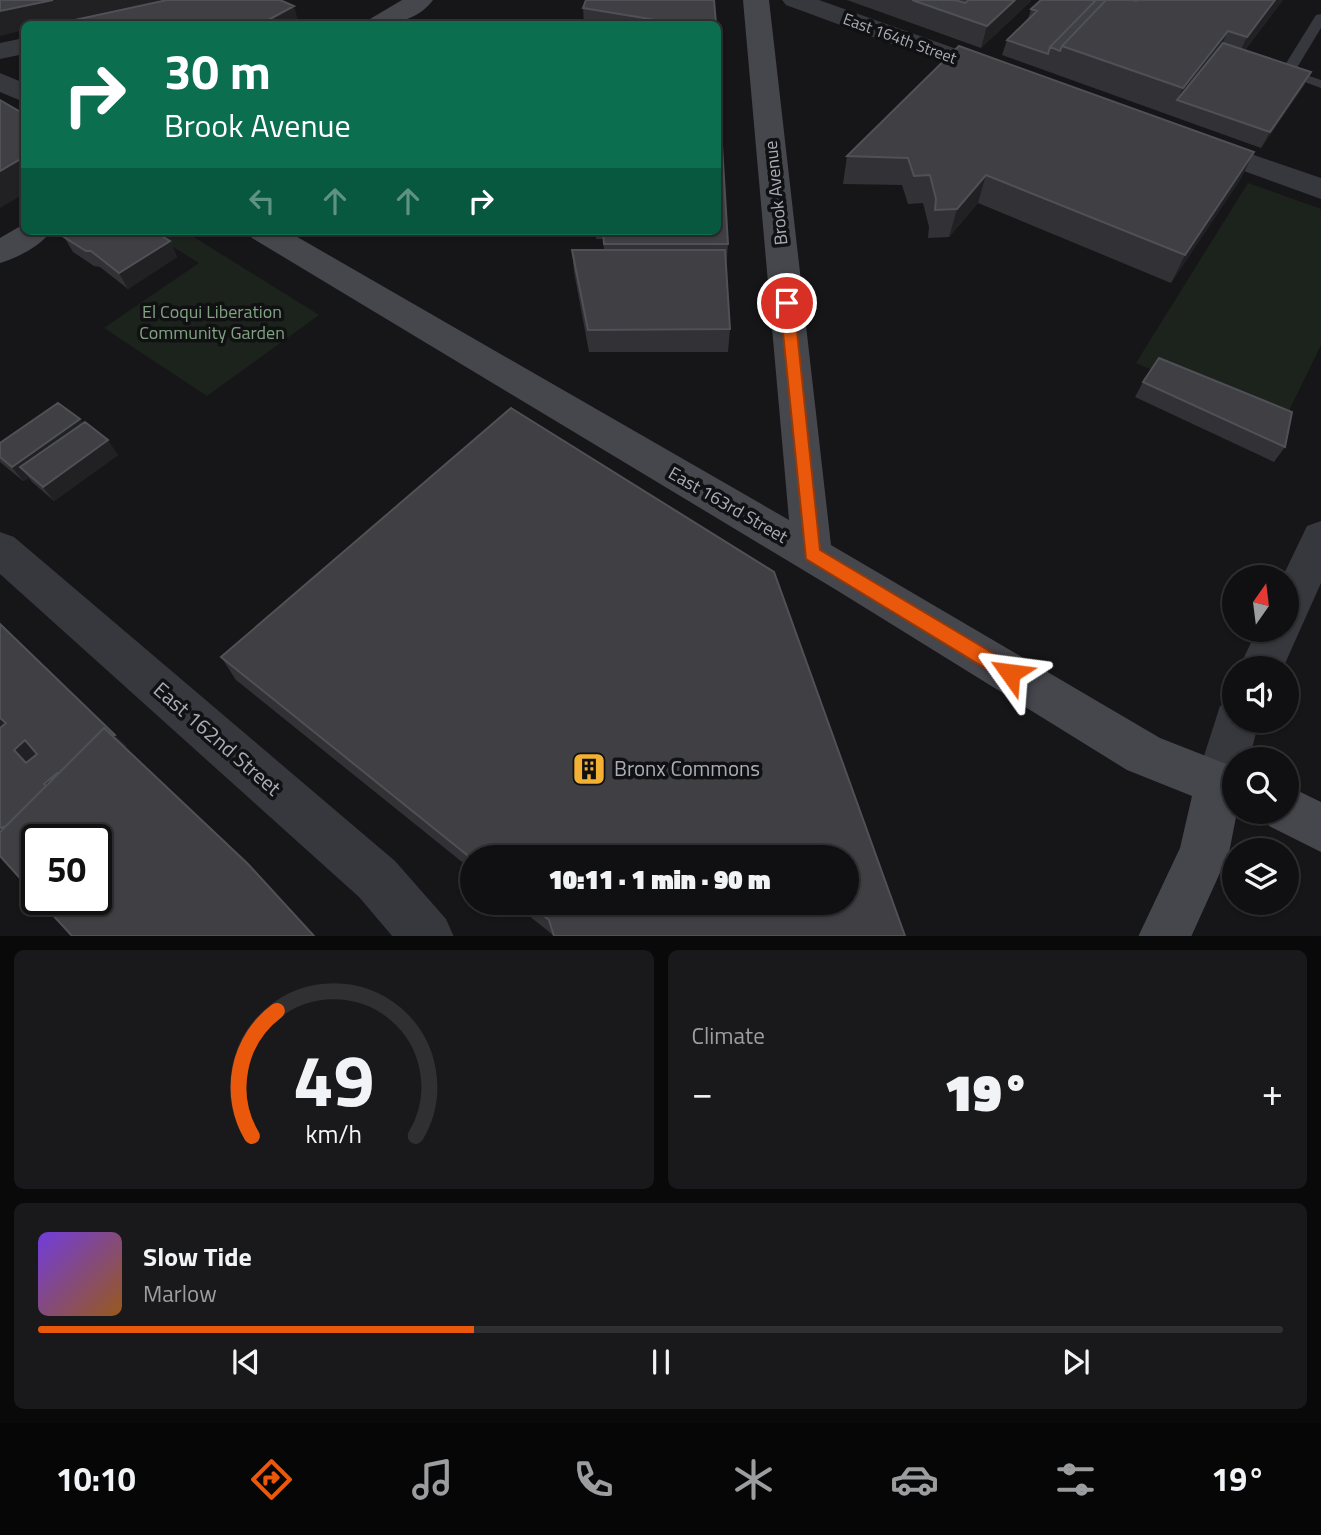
<!DOCTYPE html>
<html lang="en">
<head>
<meta charset="utf-8">
<style>
	:root { --surface:#101012; --page:#19191b; --text:#f1f3f6; --muted:#9c9d9f; --line:#303032; --accent:#ea580c }
	body { margin:0; font-family:"Titillium Web",sans-serif; background:var(--page); color:var(--text); height:100vh; display:flex; flex-direction:column; font-size:26px; white-space:nowrap }
	* { box-sizing:border-box; margin:0 }
	p { font-size:23px; color:var(--muted) }
	.icon { flex:none; width:38px; height:38px; fill:none; stroke:currentColor; stroke-width:2; stroke-linecap:round; stroke-linejoin:round }
	.map { position:relative; height:936px; overflow:hidden }
	.details { display:flex; flex-direction:column; gap:14px; padding:14px; background:#09090a; flex:1 }
	.details>* { flex:none }
	.guide { position:absolute; left:21px; top:21px; width:700px; height:214px; border-radius:10px; box-shadow:0 2px 5px #0004,0 0 0 2px var(--line); background:#0b6e4f; color:#fff; overflow:hidden }
	.needle { width:46px; rotate:14deg }
	.tools { position:absolute; left:1222px; top:565px; display:grid; gap:14px }
	.tools a { display:grid; place-items:center; width:77px; height:77px; border-radius:50%; background:var(--surface); box-shadow:0 2px 5px #0004,0 0 0 2px var(--line); font-size:35px }
	.speed { position:absolute; left:21px; top:824px; display:flex; gap:14px; font-size:35px; font-weight:700; text-align:center }
	.speed>* { display:grid; place-content:center; width:91px; height:91px; border-radius:50%; background:var(--surface); box-shadow:0 2px 5px #0004,0 0 0 2px var(--line); line-height:1 }
	.speed .limit { border:4px solid #111; border-radius:10px; background:#fff; color:#111 }
	.pin { position:absolute; display:grid; place-items:center; width:60px; height:60px; color:#fff; margin:-30px; border:4px solid #fff; border-radius:50%; box-shadow:0 2px 7px #0007 }
	.me { position:absolute; width:77px; margin:-38px; rotate:301deg; stroke-linejoin:round; filter:drop-shadow(0 0 5px #0008) }
	.turn { display:flex; align-items:center; gap:24px; height:147px; padding:0 28px; font-size:32px }
	.turn .icon { width:91px; height:91px; stroke-width:2.5 }
	.turn b { display:block; font-size:49px; line-height:60px }
	.lanes { display:flex; align-items:center; height:66px; padding:0 28px; background:#0003; justify-content:center; gap:35px; direction:ltr }
	.lanes .off { opacity:.35 }
	.big { font-size:52px; font-weight:800; line-height:1.1 }
	.details .tile { flex:1; display:flex; flex-direction:column; justify-content:center; gap:10px; min-width:0; padding:0 24px; border-radius:10px; background:var(--page) }
	.details .dial { align-items:center; gap:0 }
	.dial svg { height:182px; overflow:visible; fill:none; stroke:var(--line); stroke-width:7; stroke-linecap:round; text-anchor:middle }
	.dial text { fill:var(--text); stroke:none }
	.song { display:flex; align-items:center; gap:21px }
	.cover { width:84px; height:84px; border-radius:10px; background:linear-gradient(135deg,hsl(260 70% 55%),hsl(30 70% 35%)) }
	.played { height:7px; border-radius:4px; background:linear-gradient(90deg,var(--accent) 35%,var(--line) 35%) }
	.keys { display:flex; justify-content:space-around; direction:ltr }
	.heat { display:flex; justify-content:space-between; align-items:center; font-size:38px; direction:ltr }
	.details .tiles { flex:1; display:grid; gap:14px; grid-template-columns:1fr 1fr }
	.tile:last-child { grid-column:span 2 }
	.trip { position:absolute; left:460px; top:845px; width:399px; height:70px; border-radius:35px; background:var(--surface); box-shadow:0 2px 5px #0004,0 0 0 2px var(--line); font-weight:800; line-height:70px; text-align:center }
	.tabs { display:flex; height:112px; justify-content:space-around; align-items:center; background:#060607; color:var(--muted) }
	.tabs .icon { width:49px; height:49px }
	.tabs .active { color:var(--accent) }
	.tabs b { font-size:32px; color:var(--text) }
	.map>svg:first-child { display:block }
	.green { fill:#1c231d }
	.lines { fill:none; stroke-linecap:round; stroke-linejoin:round }
	.service { fill:#37383d; fill-rule:evenodd }
	.minor { fill:#37383d; fill-rule:evenodd }
	.secondary { fill:#45474d; fill-rule:evenodd }
	.wall { fill:#323236 }
	.shaded-wall { fill:#212124 }
	.building { fill:#3f3f44; stroke:#4f5156; stroke-width:2; fill-rule:evenodd }
	.route { fill:#ea580c; stroke:#983908; stroke-width:2 }
	.labels { text-anchor:middle; stroke-width:7; stroke-linejoin:round; paint-order:stroke }
	.far-street-label { font-size:16px; fill:#a8adb8; stroke:#111113 }
	.street-label { font-size:18px; fill:#a8adb8; stroke:#111113 }
	.park-label { font-size:18px; fill:#7fa381; stroke:#111113 }
	.near-street-label { font-size:21px; fill:#a8adb8; stroke:#111113 }
	.near-poi-label { font-size:21px; fill:#a8adb8; stroke:#111113; text-anchor:start }
</style>
</head>
<body>
<div class="map">
<svg width="1321" height="937" viewBox="0 0 1321 937">
	<rect width="100%" height="100%" fill="#161618"/>
	<path class="green" d="M1248,183L1321,209V345L1281,427L1136,363Z
		M147,231H184L319,315L207,396L104,328L199,263Z"/>
	<g class="lines">
		<path class="service" d="M1321,14V28L1295,71L1321,80V88L1280,73L1316,15Z"/>
		<path class="minor" d="M782,0H819L1007,67L1011,73L1007,79L997,81L987,79L786,5Z
			M24,38V54L0,59V43Z
			M0,73L24,83V102L0,92Z
			M1199,136L1321,178V199L1189,151L1184,145L1189,139Z
			M1321,521V583L1283,668H1239L1257,630H1286V578H1282L1307,526Z
			M0,532L14,537L395,861L446,919L454,937H393L359,897L0,574Z
			M1234,700V721H1259L1249,760H1234V801L1219,807L1202,800L1195,784L1220,706Z"/>
		<path class="secondary" d="M402,0H433C418,21 389,26 366,24L370,19Z
			M743,0H769L831,545L1160,738L1234,767V812H1237L1229,853L1191,937H1138L1180,848L1192,796L1127,770L838,591L252,238L247,231H287L789,520Z
			M24,224V231H51C41,246 17,258 0,263V238Z
			M1286,785L1321,802V852L1269,826L1263,812H1286Z"/>
	</g>
	<path class="wall" d="M847,0H1031L1030,2L981,48Z
		M1041,0H1283L1245,50L1311,72L1303,87L1261,148L1002,55L1007,40L1028,19L1031,9Z
		M583,8L716,24H584Z
		M1254,152L1240,180L1171,283L978,203L949,237L928,238L929,227L923,203L908,204L902,185L843,184L847,156Z
		M596,231H718L728,244L726,271L730,329L728,352H589L574,272L572,250H604L603,239H596Z
		M64,237L170,241L177,257L128,289L100,267L94,266L73,252Z
		M1143,382L1285,447L1274,462L1135,397Z
		M511,408L774,572L905,936H554L553,935L513,903H847V858H472V870L236,680L221,657Z
		M80,419L83,424L118,455L54,501L32,482L29,478L23,481L0,462V443Z"/>
	<path class="shaded-wall" d="M53,0H162L51,24H24V30L0,36V11Z
		M1015,0H1031L1030,2L981,48L987,26Z
		M1275,0H1283L1234,64L1247,37Z
		M294,6L299,24H261Z
		M1228,31L1216,58L1177,100L1183,88Z
		M1311,72L1303,87L1261,148L1270,132Z
		M1254,152L1240,180L1171,283L1185,255Z
		M24,157V194L0,208V171Z
		M986,175L978,203L949,237L957,209Z
		M170,241L177,257L128,289L119,273Z
		M80,419L90,434L20,467L29,478L23,481L12,467Z
		M108,440L118,455L54,501L43,487Z
		M0,717L6,722L0,727Z
		M115,735L127,746L76,791L0,851V828L44,784L57,773Z
		M25,740L38,752L28,761L40,775L26,763L14,750Z
		M248,864L264,881L315,936H314Z"/>
	<path class="building" d="M0,0H53L0,11Z
		M167,0H280L294,6L261,24H56Z
		M586,0H714L716,24H680L583,8Z
		M912,0H955L965,3L969,0H1015L987,26Z
		M1041,0H1092L1095,1L1050,47L1048,54L1007,40L1037,11L1031,9Z
		M1096,0H1106L1062,46L1060,51L1050,47Z
		M1106,0H1133L1136,1L1138,0H1275L1247,37L1228,31L1183,88L1062,46Z
		M1223,43L1311,72L1270,132L1177,100Z
		M959,46L1254,152L1185,255L986,175L957,209L935,210L936,199L930,175L914,176L908,158L847,156Z
		M718,79L728,244H604L603,231H718Z
		M0,100L24,114V157L0,171Z
		M73,231H153L170,241L119,273L91,251H86L64,237Z
		M572,250H725L730,329L588,330Z
		M1159,358L1292,412L1285,447L1143,382Z
		M58,403L80,419L12,467L0,457V443Z
		M511,408L774,572L905,936H554L549,920L528,903H847V858H472V859L221,657Z
		M85,422L108,440L43,487L20,467Z
		M0,624L115,735L113,736L104,728L58,774L57,773L44,784L46,786L6,826L0,828V728L6,723L0,718ZM25,740L37,754L26,763L14,750Z
		M104,728L248,864L314,936H72L39,900H96V840H37V897L0,856V832Z"/>
	<path class="route" d="M787,298L794,303L820,550L1016,667L1019,673L1016,679L1010,681L1003,679L806,559L780,303Z"/>
	<defs>
		<symbol id="building-square" viewBox="-11 -11 22 22"><rect x="-9" y="-9" width="18" height="18" rx="4" fill="#f2b134" stroke="#111113"/><path d="M-4-6H4V6H1V3H-1V6H-4ZM-2.5-4.3h1.7v1.8h-1.7ZM.8-4.3h1.7v1.8H.8ZM-2.5-1h1.7V.8h-1.7ZM.8-1h1.7V.8H.8Z" fill="#111"/></symbol>
	</defs>
	<g fill-rule="evenodd">
		<use href="#building-square" x="570" y="750" width="38" height="38"/>
	</g>
	<g class="labels">
		<g class="far-street-label">
			<text transform="translate(900 38) rotate(20)" y="6">East 164th Street</text>
		</g>
		<g class="street-label">
			<text transform="translate(776 193) rotate(-96)" y="6">Brook Avenue</text>
			<text transform="translate(728 505) rotate(30)" y="6">East 163rd Street</text>
		</g>
		<g class="park-label">
			<text x="212" y="318">El Coqui Liberation<tspan x="212" dy="21">Community Garden</tspan></text>
		</g>
		<g class="near-street-label">
			<text transform="translate(217 739) rotate(41)" y="7">East 162nd Street</text>
		</g>
		<g class="near-poi-label">
			<text x="614" y="776">Bronx Commons</text>
		</g>
	</g>
</svg>
<div class="tools">
<a><svg class="needle" viewBox="-14 -14 28 28"><path d="M0-13l5 13h-10z" fill="#e53935"/><path d="M0 13l5-13h-10z" fill="#9c9d9f"/></svg></a>
<a><svg class="icon" aria-label="sound" viewBox="0 0 24 24"><path d="M4 9h4l5-4v14l-5-4H4zM17 9q2 3 0 6"/></svg></a>
<a><svg class="icon" aria-label="search" viewBox="0 0 24 24"><circle cx="10" cy="10" r="6"/><path d="M15 15l6 6"/></svg></a>
<a><svg class="icon" aria-label="layers" viewBox="0 0 24 24"><path d="M12 4l9 5-9 5-9-5zM3 14l9 5 9-5"/></svg></a>
</div>
<div class="speed"><div class="limit">50</div></div>
<div class="pin" style="left:787px;top:303px;background:#d93025"><svg class="icon" aria-label="arrive" viewBox="0 0 24 24"><path d="M6 21V4h12l-3 4 3 4H6"/></svg></div>
<svg class="me" style="left:1010px;top:673px" viewBox="-20 -20 40 40"><path d="M0-17L14 15 0 8-14 15z" fill="#ea580c" stroke="#fff" stroke-width="4"/></svg>
<div class="trip">10:11 · 1 min · 90 m</div>
<div class="guide">
<div class="turn"><svg class="icon" aria-label="right" viewBox="0 0 24 24"><path d="M7 20v-9h11M14 6l5 5-5 5"/></svg><div><b>30 m</b>Brook Avenue</div></div>
<div class="lanes"><svg class="icon off" aria-label="left" viewBox="0 0 24 24"><path d="M17 20v-9H6M10 6l-5 5 5 5"/></svg><svg class="icon off" aria-label="ahead" viewBox="0 0 24 24"><path d="M12 20V5M6 11l6-6 6 6"/></svg><svg class="icon off" aria-label="ahead" viewBox="0 0 24 24"><path d="M12 20V5M6 11l6-6 6 6"/></svg><svg class="icon" aria-label="right" viewBox="0 0 24 24"><path d="M7 20v-9h11M14 6l5 5-5 5"/></svg></div>
</div>
</div>
<section class="details">
<div class="tiles">
<div class="tile dial"><svg viewBox="0 0 100 80">
<path d="M14 69A42 42 0 1 1 86 69"/>
<path d="M14 69A42 42 0 0 1 25 14" stroke="#ea580c"/>
<text x="50" y="56" font-size="32" font-weight="700">49</text>
<text x="50" y="72" font-size="11">km/h</text>
</svg></div>
<div class="tile"><p>Climate</p>
<div class="heat"><a>−</a><b class="big">19°</b><a>+</a></div>
</div>
<div class="tile">
<div class="song"><i class="cover"></i><div><b>Slow Tide</b><p>Marlow</p></div></div>
<div class="played"></div>
<div class="keys"><svg class="icon" aria-label="previous" viewBox="0 0 24 24"><path d="M18 5L8 12l10 7zM5 5v14"/></svg><svg class="icon" aria-label="pause" viewBox="0 0 24 24"><path d="M8 5v14M16 5v14"/></svg><svg class="icon" aria-label="next" viewBox="0 0 24 24"><path d="M6 5l10 7-10 7zM19 5v14"/></svg></div>
</div>
</div>
</section>
<nav class="tabs">
<b>10:10</b>
<svg class="icon active" aria-label="directions" viewBox="0 0 24 24"><path d="M12 3l9 9-9 9-9-9zM9 14v-3h6M13 9l2 2-2 2"/></svg>
<svg class="icon" aria-label="music" viewBox="0 0 24 24"><path d="M9 18V5l10-2v13"/><circle cx="6" cy="18" r="3"/><circle cx="16" cy="16" r="3"/></svg>
<svg class="icon" aria-label="phone" viewBox="0 0 24 24"><path d="M5 4h4l2 5-3 2q2 4 5 5l2-3 5 2v4C11 20 4 13 5 4z"/></svg>
<svg class="icon" aria-label="climate" viewBox="0 0 24 24"><path d="M12 3v18M4 7l16 10M4 17L20 7"/></svg>
<svg class="icon" aria-label="car" viewBox="0 0 24 24"><path d="M5 17H2v-5l4-1 3-4h7l3 4 3 1v5h-3M9 17h6M6 11h13"/><circle cx="7" cy="17" r="2"/><circle cx="17" cy="17" r="2"/></svg>
<svg class="icon" aria-label="filters" viewBox="0 0 24 24"><path d="M4 7h16M4 17h16"/><circle cx="9" cy="7" r="2"/><circle cx="15" cy="17" r="2"/></svg>
<b>19°</b>
</nav>
</body>
</html>
